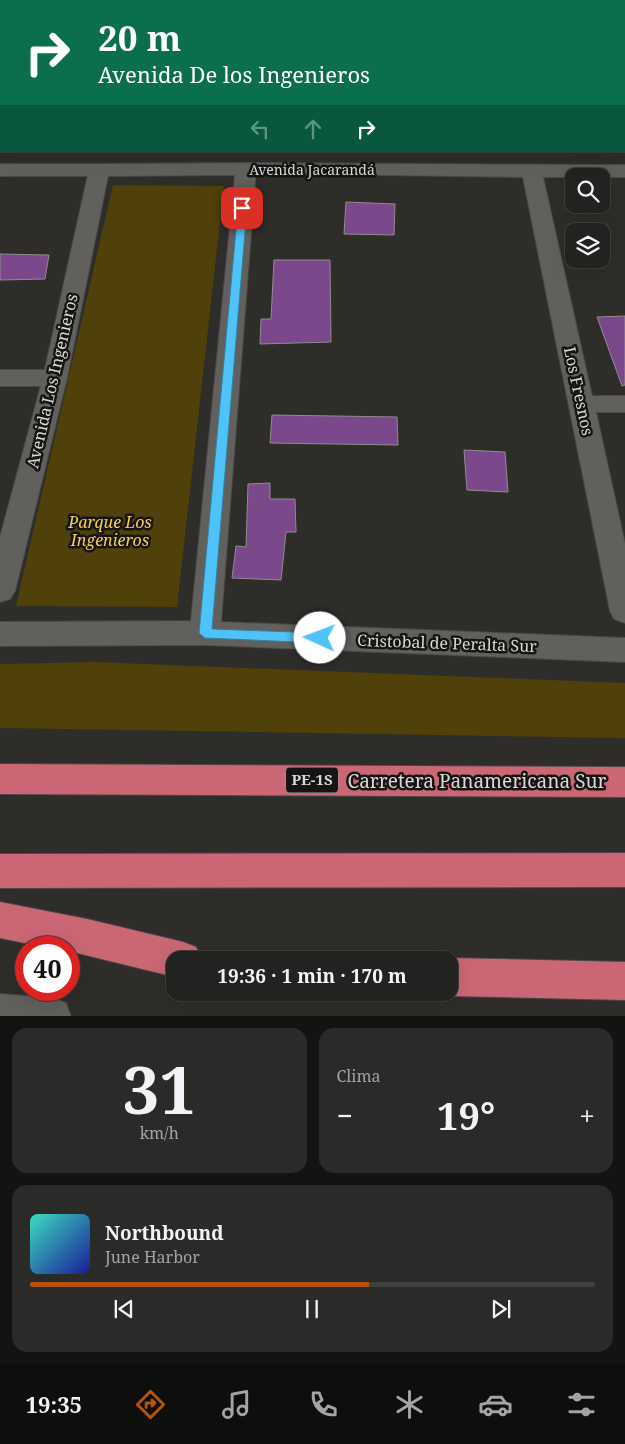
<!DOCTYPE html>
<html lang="es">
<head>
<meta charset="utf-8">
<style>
	:root { --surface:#222220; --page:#2a2a29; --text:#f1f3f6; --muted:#a2a4a5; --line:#3f3f3e; --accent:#b45309 }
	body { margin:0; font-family:"Noto Serif",serif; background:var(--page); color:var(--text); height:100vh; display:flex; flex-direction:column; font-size:19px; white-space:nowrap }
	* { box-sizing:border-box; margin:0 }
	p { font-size:16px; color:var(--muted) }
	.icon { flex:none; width:28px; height:28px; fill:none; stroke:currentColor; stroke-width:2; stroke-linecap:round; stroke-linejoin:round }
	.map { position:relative; height:1016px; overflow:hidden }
	.sheet { display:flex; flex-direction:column; gap:12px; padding:12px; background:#131312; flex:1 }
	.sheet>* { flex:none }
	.top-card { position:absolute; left:0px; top:0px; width:625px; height:152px; box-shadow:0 5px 20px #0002,0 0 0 1px var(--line); background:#0b6e4f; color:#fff; overflow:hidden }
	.tools { position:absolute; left:565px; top:168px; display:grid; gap:10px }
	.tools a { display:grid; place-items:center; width:45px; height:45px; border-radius:10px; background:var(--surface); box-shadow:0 5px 20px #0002,0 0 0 1px var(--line); font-size:25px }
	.speed { position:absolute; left:15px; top:936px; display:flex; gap:10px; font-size:25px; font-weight:700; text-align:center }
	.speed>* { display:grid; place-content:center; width:65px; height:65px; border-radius:50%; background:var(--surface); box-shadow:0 5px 20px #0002,0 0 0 1px var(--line); line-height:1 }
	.speed .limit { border:8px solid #d22; background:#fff; color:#111 }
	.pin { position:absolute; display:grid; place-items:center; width:42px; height:42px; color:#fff; margin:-21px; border-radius:10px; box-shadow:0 2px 8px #0006 }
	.me { position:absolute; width:55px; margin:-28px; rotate:272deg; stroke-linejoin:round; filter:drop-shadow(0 0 4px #0008) }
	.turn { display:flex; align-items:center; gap:18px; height:105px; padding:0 15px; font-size:22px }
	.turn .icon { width:65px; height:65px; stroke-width:2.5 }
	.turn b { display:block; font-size:35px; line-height:42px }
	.lanes { display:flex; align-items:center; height:48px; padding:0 15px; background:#0003; justify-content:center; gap:25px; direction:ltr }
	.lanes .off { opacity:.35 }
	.big { font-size:38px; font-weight:700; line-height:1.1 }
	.sheet .card { flex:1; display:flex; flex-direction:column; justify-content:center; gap:8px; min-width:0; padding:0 18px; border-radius:15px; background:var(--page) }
	.sheet .dial { align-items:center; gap:0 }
	.dial b { font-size:65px; line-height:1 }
	.song { display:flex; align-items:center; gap:15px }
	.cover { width:60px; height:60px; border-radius:8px; background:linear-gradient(135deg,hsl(170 70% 55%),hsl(240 70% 35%)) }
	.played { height:5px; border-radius:2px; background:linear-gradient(90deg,var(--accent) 60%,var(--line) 60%) }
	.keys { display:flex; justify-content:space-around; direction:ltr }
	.heat { display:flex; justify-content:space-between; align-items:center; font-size:28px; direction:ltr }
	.sheet .tiles { flex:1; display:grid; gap:12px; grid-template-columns:1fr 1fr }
	.card:last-child { grid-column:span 2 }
	.trip { position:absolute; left:166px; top:951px; width:292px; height:50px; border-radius:15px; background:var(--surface); box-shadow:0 5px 20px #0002,0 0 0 1px var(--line); font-weight:700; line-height:50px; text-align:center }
	.tab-bar { display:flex; height:80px; justify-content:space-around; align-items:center; background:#0e0e0d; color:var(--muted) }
	.tab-bar .icon { width:35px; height:35px }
	.tab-bar .current { color:var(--accent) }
	.tab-bar b { font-size:22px; color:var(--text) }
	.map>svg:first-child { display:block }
	.green { fill:#504009 }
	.building { fill:#7b488b; stroke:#8f8d90 }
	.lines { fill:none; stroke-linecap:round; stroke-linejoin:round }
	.minor-casing { stroke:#494846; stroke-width:2 }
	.tertiary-casing { stroke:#494846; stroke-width:2 }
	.motorway-casing { stroke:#494846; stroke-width:2 }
	.minor { fill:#61605d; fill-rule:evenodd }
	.tertiary { fill:#61605d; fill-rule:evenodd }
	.motorway { fill:#cb6775; fill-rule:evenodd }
	.route { fill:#4fc3f7; stroke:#337fa1 }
	.labels { text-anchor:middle; stroke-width:5; stroke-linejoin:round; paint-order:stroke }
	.far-street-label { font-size:14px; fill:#dad9d7; stroke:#161514 }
	.shield { fill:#161514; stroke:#9f9e9c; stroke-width:1 }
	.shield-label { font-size:15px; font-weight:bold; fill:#dad9d7 }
	.street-label { font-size:16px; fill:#dad9d7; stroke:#161514 }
	.park-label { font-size:16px; font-style:italic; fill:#f7cf51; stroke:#161514 }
	.near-street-label { font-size:19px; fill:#dad9d7; stroke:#161514 }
</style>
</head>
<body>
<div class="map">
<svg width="625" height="1017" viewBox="0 0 625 1017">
	<rect width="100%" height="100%" fill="#2e2d2a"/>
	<path class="green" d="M113,185L224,186L177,607L16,606Z
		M95,662L625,683V738L0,728V664Z"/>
	<path class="building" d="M346,202L395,204L394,235L344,234Z
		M0,254L49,255L45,279L0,280Z
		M274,260H330L331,342L260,344L261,319H271Z
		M625,316V385L622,386L597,317Z
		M272,415L397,417L398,445L270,443Z
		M464,450L505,452L508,492L467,490Z
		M270,483V499H295L296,532H286L281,580L232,578L236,546L246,547L248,484Z"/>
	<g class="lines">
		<defs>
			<path id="minor" d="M474,0H490V1H474Z
				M0,16H1V26H0Z
				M624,27H625V37H624Z
				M246,163L625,165V177H543L592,396H625V412H596L625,544V623L614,619L610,611L523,177L239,173L236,169L239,165Z
				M0,164H99L106,166L109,170L106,174L99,176H0Z
				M0,370H55L64,372L67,378L64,384L55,386H0Z"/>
			<path id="tertiary" d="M175,0H191V1H175Z
				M210,0H226V1H210Z
				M246,163L253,165L256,169L221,622L625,638V662L205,645L0,646V622L191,621L235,175L108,176L67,378L15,591L10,599L0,602V537L43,378L89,170L92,166L99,164Z
				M0,994L52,998L66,1003L71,1017H0Z"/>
			<path id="motorway" d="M0,764L625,767V797L0,794Z
				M625,853V887L0,888V854Z
				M0,902L87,919L183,942L196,947L202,960H175V977L69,951V948H49L0,938Z
				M450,958L625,962V1000L450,996L442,992H450V960H446Z"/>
		</defs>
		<use href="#minor" class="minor-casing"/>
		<use href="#tertiary" class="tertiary-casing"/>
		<use href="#motorway" class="motorway-casing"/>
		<use href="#minor" class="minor"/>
		<use href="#tertiary" class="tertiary"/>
		<use href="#motorway" class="motorway"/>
	</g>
	<path class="route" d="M242,205L247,208L212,629L320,633L326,638L320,643L205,638L199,633L238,208Z"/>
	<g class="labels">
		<g class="far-street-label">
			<text x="312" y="175">Avenida Jacarandá</text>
		</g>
		<rect class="shield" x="286" y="767.5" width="52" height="25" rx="4"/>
		<g class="shield-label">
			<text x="312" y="785">PE-1S</text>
		</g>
		<g class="street-label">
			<text transform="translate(52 381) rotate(-77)" y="6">Avenida Los Ingenieros</text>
			<text transform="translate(579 391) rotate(78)" y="6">Los Fresnos</text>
			<text transform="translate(447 643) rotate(2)" y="6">Cristobal de Peralta Sur</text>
		</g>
		<g class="park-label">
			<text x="110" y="528">Parque Los<tspan x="110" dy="18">Ingenieros</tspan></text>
		</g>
		<g class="near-street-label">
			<text x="477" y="788">Carretera Panamericana Sur</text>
		</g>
	</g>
</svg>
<div class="tools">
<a><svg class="icon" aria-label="search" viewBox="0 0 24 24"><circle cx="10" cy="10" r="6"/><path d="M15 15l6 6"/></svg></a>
<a><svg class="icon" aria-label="layers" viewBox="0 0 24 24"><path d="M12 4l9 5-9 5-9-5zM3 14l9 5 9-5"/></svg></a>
</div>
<div class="speed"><div class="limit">40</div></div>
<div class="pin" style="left:242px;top:208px;background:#d93025"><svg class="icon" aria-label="arrive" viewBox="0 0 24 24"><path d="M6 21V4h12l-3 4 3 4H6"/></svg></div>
<svg class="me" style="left:320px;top:638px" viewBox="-20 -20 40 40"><circle r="19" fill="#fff"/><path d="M0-13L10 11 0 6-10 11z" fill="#4fc3f7"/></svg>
<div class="trip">19:36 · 1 min · 170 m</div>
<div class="top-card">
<div class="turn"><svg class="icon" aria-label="right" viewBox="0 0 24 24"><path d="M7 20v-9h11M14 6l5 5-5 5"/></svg><div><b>20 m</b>Avenida De los Ingenieros</div></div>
<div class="lanes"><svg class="icon off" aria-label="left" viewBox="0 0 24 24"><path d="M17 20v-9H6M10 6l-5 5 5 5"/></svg><svg class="icon off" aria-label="ahead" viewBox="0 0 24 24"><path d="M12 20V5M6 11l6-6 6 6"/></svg><svg class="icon" aria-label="right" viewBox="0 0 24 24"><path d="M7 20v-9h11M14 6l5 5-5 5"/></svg></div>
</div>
</div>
<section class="sheet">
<div class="tiles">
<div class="card dial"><b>31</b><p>km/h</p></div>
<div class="card"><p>Clima</p>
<div class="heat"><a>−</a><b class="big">19°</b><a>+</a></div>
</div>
<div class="card">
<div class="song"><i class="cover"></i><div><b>Northbound</b><p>June Harbor</p></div></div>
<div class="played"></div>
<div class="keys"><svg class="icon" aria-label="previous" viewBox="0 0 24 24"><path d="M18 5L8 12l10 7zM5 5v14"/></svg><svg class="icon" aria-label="pause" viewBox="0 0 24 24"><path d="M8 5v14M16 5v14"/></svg><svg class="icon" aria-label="next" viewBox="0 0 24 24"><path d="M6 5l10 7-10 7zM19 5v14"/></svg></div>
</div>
</div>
</section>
<nav class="tab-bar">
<b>19:35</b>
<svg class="icon current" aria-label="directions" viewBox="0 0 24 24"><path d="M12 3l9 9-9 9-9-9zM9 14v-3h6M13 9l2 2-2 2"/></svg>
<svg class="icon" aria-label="music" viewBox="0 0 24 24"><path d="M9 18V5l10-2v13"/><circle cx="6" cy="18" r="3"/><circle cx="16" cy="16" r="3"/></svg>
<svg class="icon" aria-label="phone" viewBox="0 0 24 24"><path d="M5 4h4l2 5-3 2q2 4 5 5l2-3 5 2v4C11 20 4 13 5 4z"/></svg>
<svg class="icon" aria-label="climate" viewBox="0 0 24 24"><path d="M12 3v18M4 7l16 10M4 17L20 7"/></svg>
<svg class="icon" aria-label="car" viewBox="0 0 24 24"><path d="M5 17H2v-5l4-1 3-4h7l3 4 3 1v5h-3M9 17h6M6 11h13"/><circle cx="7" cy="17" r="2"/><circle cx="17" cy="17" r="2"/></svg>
<svg class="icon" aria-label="filters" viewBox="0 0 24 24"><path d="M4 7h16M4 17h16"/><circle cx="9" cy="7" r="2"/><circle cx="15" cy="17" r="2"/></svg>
</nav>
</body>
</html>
